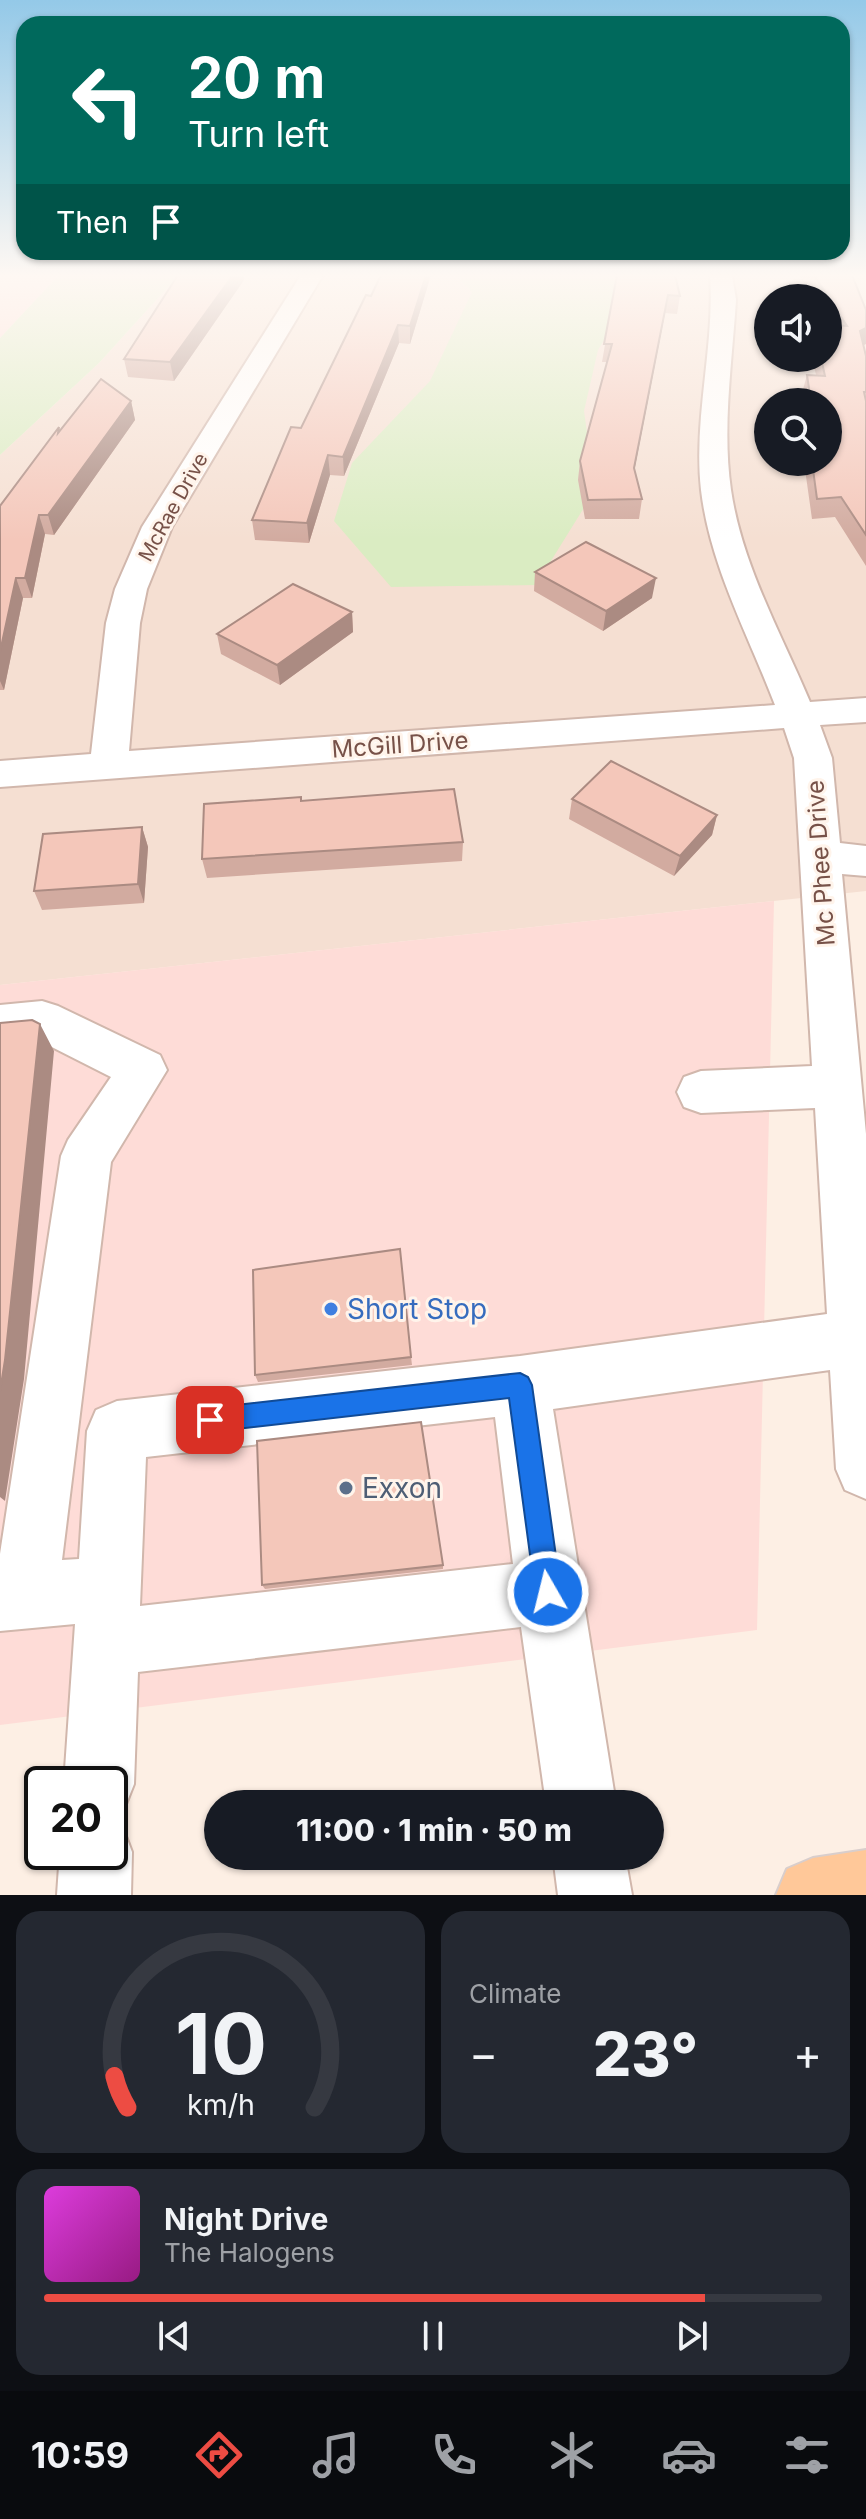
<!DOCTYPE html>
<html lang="en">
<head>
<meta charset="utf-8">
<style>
	:root { --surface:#171b24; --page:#242831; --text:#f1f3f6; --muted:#9ea1a6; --line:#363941; --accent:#ed4c43 }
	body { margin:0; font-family:Inter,sans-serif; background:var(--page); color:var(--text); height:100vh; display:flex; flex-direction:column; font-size:30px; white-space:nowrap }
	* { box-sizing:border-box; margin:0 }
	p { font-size:26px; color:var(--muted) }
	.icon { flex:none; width:44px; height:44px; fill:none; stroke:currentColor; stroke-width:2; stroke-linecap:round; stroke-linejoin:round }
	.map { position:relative; height:1895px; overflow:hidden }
	.drawer { display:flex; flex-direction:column; gap:16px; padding:16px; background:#0d0f14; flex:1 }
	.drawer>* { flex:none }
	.guide { position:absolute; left:16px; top:16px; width:834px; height:244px; border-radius:24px; box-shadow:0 2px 6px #0004; background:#00695c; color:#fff; overflow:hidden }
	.fabs { position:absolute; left:754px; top:284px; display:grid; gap:16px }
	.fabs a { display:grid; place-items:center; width:88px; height:88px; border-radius:50%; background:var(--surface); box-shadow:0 2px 6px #0004; font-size:40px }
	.speed { position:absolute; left:24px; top:1766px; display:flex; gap:16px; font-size:40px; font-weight:700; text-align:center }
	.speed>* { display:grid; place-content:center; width:104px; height:104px; border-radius:50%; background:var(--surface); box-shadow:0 2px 6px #0004; line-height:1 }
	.speed .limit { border:4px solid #111; border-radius:12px; background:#fff; color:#111 }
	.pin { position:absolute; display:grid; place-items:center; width:68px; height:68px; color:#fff; margin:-34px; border-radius:16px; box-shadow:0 4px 12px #0006 }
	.me { position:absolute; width:88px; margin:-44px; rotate:352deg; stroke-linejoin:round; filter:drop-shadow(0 0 6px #0008) }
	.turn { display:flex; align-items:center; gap:28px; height:168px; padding:0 40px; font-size:36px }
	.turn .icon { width:104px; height:104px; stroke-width:2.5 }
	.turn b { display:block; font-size:56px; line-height:68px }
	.then { display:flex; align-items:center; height:76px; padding:0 40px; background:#0003; gap:16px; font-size:30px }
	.big { font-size:60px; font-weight:800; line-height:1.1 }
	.drawer .card { flex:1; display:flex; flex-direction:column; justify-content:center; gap:12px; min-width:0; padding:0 28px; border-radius:24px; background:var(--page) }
	.drawer .dial { align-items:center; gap:0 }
	.dial svg { height:208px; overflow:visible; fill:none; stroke:var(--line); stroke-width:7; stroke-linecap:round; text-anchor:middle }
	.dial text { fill:var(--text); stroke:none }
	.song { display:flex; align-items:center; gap:24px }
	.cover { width:96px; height:96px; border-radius:12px; background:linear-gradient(135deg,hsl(300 70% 55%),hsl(310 70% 35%)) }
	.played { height:8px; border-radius:4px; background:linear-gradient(90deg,var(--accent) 85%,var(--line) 85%) }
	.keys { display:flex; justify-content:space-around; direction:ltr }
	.heat { display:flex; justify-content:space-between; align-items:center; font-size:44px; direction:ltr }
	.drawer .tiles { flex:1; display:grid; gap:16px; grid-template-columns:1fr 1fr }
	.card:last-child { grid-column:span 2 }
	.trip { position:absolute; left:204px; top:1790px; width:460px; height:80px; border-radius:40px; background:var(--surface); box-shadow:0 2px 6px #0004; font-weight:800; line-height:80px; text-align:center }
	.dock { display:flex; height:128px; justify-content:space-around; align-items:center; background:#090b0e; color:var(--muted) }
	.dock .icon { width:56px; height:56px }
	.dock .current { color:var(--accent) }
	.dock b { font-size:36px; color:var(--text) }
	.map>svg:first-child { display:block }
	.residential { fill:#f5dfd2; fill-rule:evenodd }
	.commercial { fill:#fedcd7 }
	.green { fill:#daecc2 }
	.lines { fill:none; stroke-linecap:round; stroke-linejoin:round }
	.minor-casing { stroke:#d1b7ac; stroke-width:4 }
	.major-casing { stroke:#d9cecc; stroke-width:4 }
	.minor { fill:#fff; fill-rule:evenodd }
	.major { fill:#ffc899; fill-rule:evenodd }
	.wall { fill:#d2aba0 }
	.shaded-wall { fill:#ab8b82 }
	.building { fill:#f4c7ba; stroke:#ab8b82; stroke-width:2 }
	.route { fill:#1a73e8; stroke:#114b97; stroke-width:2 }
	.shop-dot { fill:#3f7fe0; stroke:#fff4eb; stroke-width:3 }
	.service-dot { fill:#5c6f8a; stroke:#fff4eb; stroke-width:3 }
	.labels { text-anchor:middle; stroke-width:6; stroke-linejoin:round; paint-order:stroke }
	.far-street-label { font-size:20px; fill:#775148; stroke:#fff4eb }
	.street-label { font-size:24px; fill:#775148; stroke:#fff4eb }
	.near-shop-label { font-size:28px; fill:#366cbe; stroke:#fff4eb; text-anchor:start }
	.near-service-label { font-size:28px; fill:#4e5e75; stroke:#fff4eb; text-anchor:start }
</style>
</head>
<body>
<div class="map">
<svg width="866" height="1895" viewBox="0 0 866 1895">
	<rect width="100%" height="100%" fill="#fdefe4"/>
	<path class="residential" d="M179,275H866V891L0,985V455L99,363ZM768,298H828V358H768ZM768,402H828V462H768Z"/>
	<path class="commercial" d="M0,275H59L0,338Z
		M774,901L757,1630L0,1725V985Z"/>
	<path class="green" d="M59,275H179L99,363L0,455V338Z
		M456,275H627L626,303L598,350L584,411L595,490L536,585L391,587L334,521L352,463L430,381L472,292Z"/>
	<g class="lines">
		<defs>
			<path id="minor" d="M301,275H323L172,527L147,589L140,623L129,751L775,705C748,634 710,566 701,490C693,418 715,346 710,275H732L736,300C732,363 722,428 731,490C742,565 781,633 810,702L866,698V722L820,725L832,758L840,843L866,846V876L842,874L866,1134V1499L845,1490L836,1469L830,1370L553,1409L616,1804H546L521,1627L138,1672L134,1784L124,1809L110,1815V1784H64L75,1624L0,1631V1554L61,1156L68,1140L111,1077L38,1040L0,1043V1005L42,1001L58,1006L160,1055L167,1070L111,1162L62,1560L79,1559L87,1431L96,1410L117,1401L520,1356L827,1314L815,1108L701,1113L684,1107L677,1092L684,1077L701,1071L812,1066L794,758L784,728L0,787V761L91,754L106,623L115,589L142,527ZM495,1417L513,1564L140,1606L146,1457Z
				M110,1822L122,1826L132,1852L131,1895H57L60,1852H110Z
				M553,1856H625L632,1895H558Z"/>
			<path id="major" d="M866,1850V1895H776L787,1869L813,1858Z"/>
		</defs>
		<use href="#minor" class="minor-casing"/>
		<use href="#major" class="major-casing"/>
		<use href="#minor" class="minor"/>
		<use href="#major" class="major"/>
	</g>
	<path class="wall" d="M431,275L410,344L399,343L344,476L330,475L309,543L255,540L252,520L371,296Z
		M617,275L680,296L677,314L665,313L634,470L642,499L639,519H585L578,480L580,461L607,362H602Z
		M799,275H852L866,310V344L863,345L866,356V566L835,517L812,519L804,462H828V402H804L802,393L807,375H816L812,358H828L830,325L828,322V298H813Z
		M244,280L174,381L128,377L124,359Z
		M131,401L135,420L54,535L45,534L32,598H23L4,690H0V506L60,430Z
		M535,572L652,598L603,631L534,591Z
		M352,612L353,632L280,685L221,654L217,634Z
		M572,799L717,815L712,835L674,876L569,819Z
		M301,801L463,842L462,861L207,878L202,859Z
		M142,827L148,847L144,903L42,910L34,891Z
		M411,1357L412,1365L258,1382L255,1375Z
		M443,1565V1569L265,1589L262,1585Z"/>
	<path class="shaded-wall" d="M233,275H243L244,280L174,381L170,362Z
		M426,275H431L410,344V326Z
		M668,295L665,313L631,487L634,468Z
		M398,325L399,343L344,476L343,457Z
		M866,328V344L855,349L860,331Z
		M131,401L135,420L54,535L48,515Z
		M328,455L330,475L309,543L307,523Z
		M39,515L45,534L32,598L25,578Z
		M16,578L23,598L4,690L0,681V652Z
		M656,578L652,598L603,631L606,611Z
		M352,612L353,632L280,685L277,665Z
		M717,815L712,835L674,876L680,856Z
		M142,827L148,847L144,903L138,884Z
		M40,1024L54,1051L24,1379L5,1501L0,1497V1391Z"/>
	<path class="building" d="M178,275H233L170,362L124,359Z
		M381,275H426L410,326L398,325L343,457L328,455L307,523L252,520L291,427L301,428L366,295L371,296Z
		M617,275H675L680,296L668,295L634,468L642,499L588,500L580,461L612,344H604Z
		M814,275H852L866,310V328L860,331L866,356V392H864L866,401V535L841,497L817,499L812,462H828V402H811L807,375L825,376L821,358H828V325L847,326Z
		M101,379L131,401L48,515H39L25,578H16L0,652V506L59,427L58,433Z
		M586,542L656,578L606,611L535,572Z
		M293,584L352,612L277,665L217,634Z
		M611,761L717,815L680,856L572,799Z
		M454,789L463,842L202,859L204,804L301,797V801Z
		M142,827L138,884L34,891L43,834Z
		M32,1020L40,1024L5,1360L0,1391V1023Z
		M400,1249L411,1357L255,1375L253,1270Z
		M421,1422L443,1565L262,1585L257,1441Z"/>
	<linearGradient id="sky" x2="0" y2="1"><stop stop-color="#94c9e8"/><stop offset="0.51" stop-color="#fef8f3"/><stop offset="1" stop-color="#fef8f3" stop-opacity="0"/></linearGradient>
	<rect width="866" height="540" fill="url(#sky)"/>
	<path class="route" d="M520,1373L528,1377L532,1385L561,1592L557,1601L548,1605L538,1601L535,1592L509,1398L210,1432L202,1429L198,1420L202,1411L210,1408Z"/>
	<circle class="shop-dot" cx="331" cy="1309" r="8"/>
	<circle class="service-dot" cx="346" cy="1488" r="8"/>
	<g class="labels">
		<g class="far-street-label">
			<text transform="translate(173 507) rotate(-61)" y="7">McRae Drive</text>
		</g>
		<g class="street-label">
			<text transform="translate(400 745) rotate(-4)" y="8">McGill Drive</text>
			<text transform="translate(821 863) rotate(-94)" y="8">Mc Phee Drive</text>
		</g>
		<g class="near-shop-label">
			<text x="347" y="1319">Short Stop</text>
		</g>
		<g class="near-service-label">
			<text x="362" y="1498">Exxon</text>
		</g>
	</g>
</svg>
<div class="fabs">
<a><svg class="icon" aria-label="sound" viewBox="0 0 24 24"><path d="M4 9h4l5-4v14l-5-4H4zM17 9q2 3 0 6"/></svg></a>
<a><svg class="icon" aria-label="search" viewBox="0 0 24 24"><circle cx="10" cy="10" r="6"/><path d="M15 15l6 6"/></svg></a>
</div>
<div class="speed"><div class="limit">20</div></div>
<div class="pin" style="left:210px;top:1420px;background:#d93025"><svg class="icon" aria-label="arrive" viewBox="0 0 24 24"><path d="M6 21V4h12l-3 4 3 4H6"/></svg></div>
<svg class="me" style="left:548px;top:1592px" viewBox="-20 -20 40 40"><circle r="17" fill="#1a73e8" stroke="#fff" stroke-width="3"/><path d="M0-11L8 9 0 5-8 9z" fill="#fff"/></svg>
<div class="trip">11:00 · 1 min · 50 m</div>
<div class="guide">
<div class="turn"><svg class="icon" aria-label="left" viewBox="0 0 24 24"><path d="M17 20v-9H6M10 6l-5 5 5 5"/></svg><div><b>20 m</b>Turn left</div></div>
<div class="then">Then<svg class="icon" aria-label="arrive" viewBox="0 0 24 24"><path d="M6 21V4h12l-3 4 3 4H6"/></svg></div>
</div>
</div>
<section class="drawer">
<div class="tiles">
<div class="card dial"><svg viewBox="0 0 100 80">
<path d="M14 69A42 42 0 1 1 86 69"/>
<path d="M14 69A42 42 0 0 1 9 57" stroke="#ed4c43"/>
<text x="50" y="56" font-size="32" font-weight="700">10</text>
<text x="50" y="72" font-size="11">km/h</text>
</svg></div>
<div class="card"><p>Climate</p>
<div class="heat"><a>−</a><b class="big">23°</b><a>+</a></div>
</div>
<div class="card">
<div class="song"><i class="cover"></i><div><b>Night Drive</b><p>The Halogens</p></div></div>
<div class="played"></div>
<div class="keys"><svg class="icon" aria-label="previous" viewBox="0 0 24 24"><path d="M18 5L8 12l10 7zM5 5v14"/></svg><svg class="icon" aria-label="pause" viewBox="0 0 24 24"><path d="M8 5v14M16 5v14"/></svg><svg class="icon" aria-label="next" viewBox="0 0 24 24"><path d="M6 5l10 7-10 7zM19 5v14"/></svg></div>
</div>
</div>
</section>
<nav class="dock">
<b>10:59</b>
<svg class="icon current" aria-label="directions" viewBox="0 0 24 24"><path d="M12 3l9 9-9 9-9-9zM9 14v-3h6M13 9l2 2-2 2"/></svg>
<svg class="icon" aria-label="music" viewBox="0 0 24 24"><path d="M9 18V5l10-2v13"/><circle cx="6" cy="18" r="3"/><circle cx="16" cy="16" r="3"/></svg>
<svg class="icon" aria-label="phone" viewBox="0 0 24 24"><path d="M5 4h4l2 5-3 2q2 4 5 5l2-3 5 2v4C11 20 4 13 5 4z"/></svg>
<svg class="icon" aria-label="climate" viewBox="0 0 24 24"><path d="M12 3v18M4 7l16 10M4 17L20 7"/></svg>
<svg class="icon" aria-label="car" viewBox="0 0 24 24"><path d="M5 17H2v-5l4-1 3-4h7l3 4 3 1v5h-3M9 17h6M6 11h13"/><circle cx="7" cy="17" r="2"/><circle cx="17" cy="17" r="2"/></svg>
<svg class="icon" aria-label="filters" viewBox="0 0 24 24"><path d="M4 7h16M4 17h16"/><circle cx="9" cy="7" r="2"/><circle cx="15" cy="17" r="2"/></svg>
</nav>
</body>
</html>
